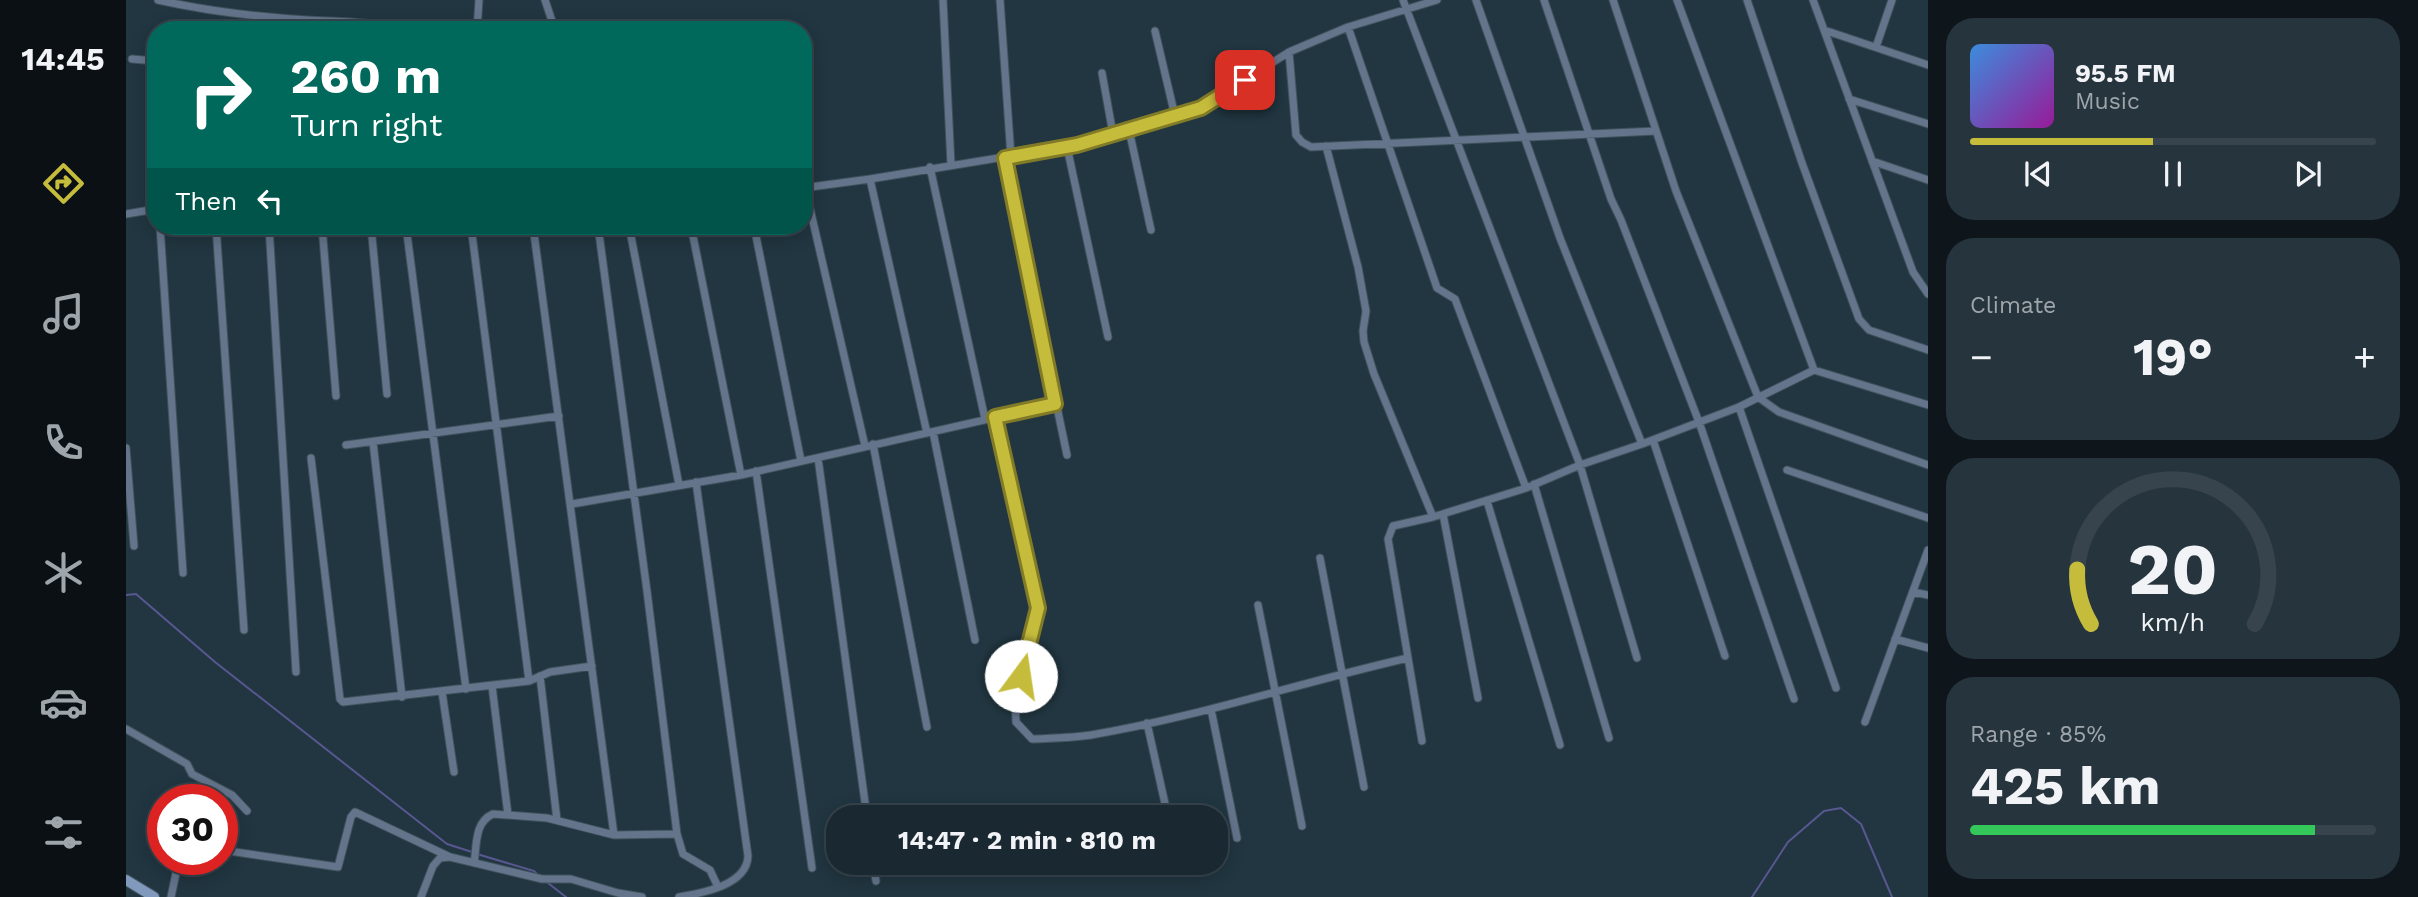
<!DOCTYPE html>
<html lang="en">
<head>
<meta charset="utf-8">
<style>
	:root { --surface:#192831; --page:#26343d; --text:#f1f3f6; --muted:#9fa6ab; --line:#37444d; --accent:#c6bc3c }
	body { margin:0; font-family:"Work Sans",sans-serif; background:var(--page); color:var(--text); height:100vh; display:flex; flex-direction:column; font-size:26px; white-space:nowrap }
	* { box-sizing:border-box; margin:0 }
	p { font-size:23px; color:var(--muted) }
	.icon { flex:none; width:38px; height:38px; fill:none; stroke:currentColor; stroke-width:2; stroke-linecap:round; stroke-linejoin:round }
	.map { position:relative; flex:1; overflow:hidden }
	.panel { display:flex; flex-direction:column; gap:18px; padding:18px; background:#0e161b; width:490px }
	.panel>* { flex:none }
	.hud { position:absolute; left:21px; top:21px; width:665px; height:214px; border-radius:28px; box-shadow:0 4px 18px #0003,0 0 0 2px var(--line); background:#00695c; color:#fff; overflow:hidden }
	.speed { position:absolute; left:21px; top:784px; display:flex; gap:14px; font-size:35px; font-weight:700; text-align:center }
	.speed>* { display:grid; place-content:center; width:91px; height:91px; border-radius:50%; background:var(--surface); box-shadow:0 4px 18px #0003,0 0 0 2px var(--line); line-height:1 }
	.speed .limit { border:10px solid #d22; background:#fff; color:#111 }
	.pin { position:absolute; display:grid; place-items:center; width:60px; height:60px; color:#fff; margin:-30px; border-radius:14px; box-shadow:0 4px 10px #0006 }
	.me { position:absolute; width:77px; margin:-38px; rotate:14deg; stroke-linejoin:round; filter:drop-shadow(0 0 5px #0008) }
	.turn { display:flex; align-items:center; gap:24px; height:147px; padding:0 28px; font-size:32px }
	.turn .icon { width:91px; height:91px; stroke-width:2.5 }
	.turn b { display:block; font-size:49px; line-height:60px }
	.then { display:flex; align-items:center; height:66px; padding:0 28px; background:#0003; gap:14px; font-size:26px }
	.big { font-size:52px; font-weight:700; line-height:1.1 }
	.panel .widget { flex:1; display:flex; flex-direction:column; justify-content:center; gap:10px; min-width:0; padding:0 24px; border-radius:28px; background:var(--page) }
	.panel .dial { align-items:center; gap:0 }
	.dial svg { height:182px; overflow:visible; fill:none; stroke:var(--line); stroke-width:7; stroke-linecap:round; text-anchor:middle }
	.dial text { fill:var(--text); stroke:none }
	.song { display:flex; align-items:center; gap:21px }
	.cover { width:84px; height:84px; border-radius:10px; background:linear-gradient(135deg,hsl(210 70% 55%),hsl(300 70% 35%)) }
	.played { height:7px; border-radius:4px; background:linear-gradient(90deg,var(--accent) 45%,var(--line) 45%) }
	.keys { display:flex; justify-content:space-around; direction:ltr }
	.heat { display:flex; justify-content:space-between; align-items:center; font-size:38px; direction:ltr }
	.charge { height:10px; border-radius:5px; background:linear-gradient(90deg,#34c759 85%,var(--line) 0) }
	.trip { position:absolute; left:700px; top:805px; width:402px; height:70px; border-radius:28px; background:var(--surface); box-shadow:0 4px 18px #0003,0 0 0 2px var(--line); font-weight:700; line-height:70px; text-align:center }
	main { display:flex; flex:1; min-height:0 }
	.tabs { display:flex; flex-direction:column; width:126px; justify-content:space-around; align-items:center; background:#0a1014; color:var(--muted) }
	.tabs .icon { width:49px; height:49px }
	.tabs .on { color:var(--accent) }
	.tabs b { font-size:32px; color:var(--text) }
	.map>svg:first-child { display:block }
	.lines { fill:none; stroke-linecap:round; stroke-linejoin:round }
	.stream { stroke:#585790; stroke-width:2 }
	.street-casing { stroke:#3e525c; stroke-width:9 }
	.secondary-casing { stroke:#3e525c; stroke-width:12 }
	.street { stroke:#64748b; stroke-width:7 }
	.secondary { stroke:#8099bd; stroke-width:10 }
	.route-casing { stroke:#817a27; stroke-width:18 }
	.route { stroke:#c6bc3c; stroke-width:12 }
</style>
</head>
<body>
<main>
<nav class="tabs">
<b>14:45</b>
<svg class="icon on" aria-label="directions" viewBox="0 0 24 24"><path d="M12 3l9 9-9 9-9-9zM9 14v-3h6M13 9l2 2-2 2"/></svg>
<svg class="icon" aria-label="music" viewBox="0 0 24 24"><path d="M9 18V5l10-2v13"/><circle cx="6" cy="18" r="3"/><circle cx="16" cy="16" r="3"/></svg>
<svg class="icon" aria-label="phone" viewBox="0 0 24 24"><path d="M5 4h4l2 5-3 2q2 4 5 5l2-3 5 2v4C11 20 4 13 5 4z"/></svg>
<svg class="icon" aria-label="climate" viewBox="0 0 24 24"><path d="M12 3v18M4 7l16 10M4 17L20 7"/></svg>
<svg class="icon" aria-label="car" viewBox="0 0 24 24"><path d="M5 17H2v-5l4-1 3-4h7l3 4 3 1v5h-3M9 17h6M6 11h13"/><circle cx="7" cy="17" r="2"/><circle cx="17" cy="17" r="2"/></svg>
<svg class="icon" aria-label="filters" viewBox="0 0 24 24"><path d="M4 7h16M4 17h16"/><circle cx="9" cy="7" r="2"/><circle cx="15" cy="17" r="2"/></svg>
</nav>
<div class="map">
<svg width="1802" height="897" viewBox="0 0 1802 897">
	<rect width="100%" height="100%" fill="#213641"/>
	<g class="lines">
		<path class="stream" d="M0,595L10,594L89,662L321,844L346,852
			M351,854L408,871L412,875
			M422,883L440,897
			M1626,897L1662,842L1698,811L1715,808L1735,824L1766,897"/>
		<defs>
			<path id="street" d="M32,0C81,11 132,17 182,20C216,22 244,21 278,30
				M419,0L429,30
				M817,0L825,165
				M874,0L885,157
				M1277,0L1454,465L1511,658
				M1350,0L1434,238L1516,444
				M1418,0L1485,199L1495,220L1573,422L1668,699
				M1487,0L1550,191L1632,397L1653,412L1802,465
				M1551,0L1688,370
				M1621,0L1676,163L1733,319L1743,330L1802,350
				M1687,0L1787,272L1802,294
				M1222,27L1311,288L1329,299L1400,488
				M351,30L353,0
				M1698,30L1802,65
				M1029,31L1049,116
				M1750,47L1766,0
				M1163,52L1170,135L1176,142L1185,147L1530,131
				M6,59L30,61
				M976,73L987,134
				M1723,99L1802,124
				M1003,130L1025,230
				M1200,146L1232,267L1240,311L1237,331L1238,342L1248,374L1307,517
				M941,147L982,337
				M879,158L941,455
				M1746,161L1802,180
				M804,167L859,419
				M744,179L801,433
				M679,187L739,446
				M677,188L744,179L951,145L1075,108L1163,52L1222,27L1311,0
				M0,214L30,209
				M34,226L57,573
				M90,226L118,630
				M143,226L170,672
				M196,226L210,396
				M245,226L261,394
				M280,226L340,689
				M345,226L403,681
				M407,226L488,835
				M440,226L504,231L521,226
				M472,226L521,591L551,834L557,854L584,870L592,887
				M565,226L615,475
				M628,226L675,461
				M504,231L553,485
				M1613,407L1710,688
				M869,417L912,608L889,698L890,722L906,739C926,738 946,738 965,735C1072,717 1176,682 1282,658
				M807,432L849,640
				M1527,440L1599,656
				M247,442L276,697
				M747,444L801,727
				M220,445L433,416
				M0,448L8,546
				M185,458L214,699L217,702L403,681L424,672L466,666
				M692,458L741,817
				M1661,470L1802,518
				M630,471L686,868
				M1408,484L1483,738
				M1361,501L1434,745
				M446,504L615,475L929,404
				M1317,514L1352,698
				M1194,558L1238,787
				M1787,592L1802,595
				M1132,605L1176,826
				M1769,639L1802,648
				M414,676L431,820
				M366,686L382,815
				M316,692L328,772
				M1085,709L1111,838
				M1739,722L1802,550
				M1021,723L1042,817
				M0,729L61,764L66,774L106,795L121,811
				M1296,741L1262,539L1267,526L1307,517L1400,488L1454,465L1516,444L1613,407L1688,370L1802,405
				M96,850L212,867L225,817L229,812L324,857
				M348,863C351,846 348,822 367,814L421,818L488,835L551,834
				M747,863L750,881
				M45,897L53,859
				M295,897L307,866L314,858L324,857L416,879H445L492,893L516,897
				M553,897C577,893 621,885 622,856L570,482"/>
			<path id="secondary" d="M0,880L28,897"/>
		</defs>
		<use href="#street" class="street-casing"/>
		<use href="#secondary" class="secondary-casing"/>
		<use href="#street" class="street"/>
		<use href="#secondary" class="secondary"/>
	</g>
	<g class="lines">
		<defs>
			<path id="route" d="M895,676L912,608L869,417L929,404L879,158L951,145L1075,108L1119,80"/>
		</defs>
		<use href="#route" class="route-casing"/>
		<use href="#route" class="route"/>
	</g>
</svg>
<div class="speed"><div class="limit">30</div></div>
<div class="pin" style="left:1119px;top:80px;background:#d93025"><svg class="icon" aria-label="arrive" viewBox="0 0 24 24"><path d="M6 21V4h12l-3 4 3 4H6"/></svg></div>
<svg class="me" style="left:895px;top:676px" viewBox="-20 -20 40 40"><circle r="19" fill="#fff"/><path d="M0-13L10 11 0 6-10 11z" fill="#c6bc3c"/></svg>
<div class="trip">14:47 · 2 min · 810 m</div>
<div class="hud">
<div class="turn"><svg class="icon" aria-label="right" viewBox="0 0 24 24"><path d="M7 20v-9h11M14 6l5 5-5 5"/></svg><div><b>260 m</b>Turn right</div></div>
<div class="then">Then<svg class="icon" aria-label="left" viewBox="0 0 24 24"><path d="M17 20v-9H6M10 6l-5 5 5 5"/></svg></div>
</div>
</div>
<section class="panel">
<div class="widget">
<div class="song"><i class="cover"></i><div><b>95.5 FM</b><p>Music</p></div></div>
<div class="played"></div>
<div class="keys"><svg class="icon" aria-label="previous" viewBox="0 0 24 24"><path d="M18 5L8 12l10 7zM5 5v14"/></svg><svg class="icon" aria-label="pause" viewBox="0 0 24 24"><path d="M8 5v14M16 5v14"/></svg><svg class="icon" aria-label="next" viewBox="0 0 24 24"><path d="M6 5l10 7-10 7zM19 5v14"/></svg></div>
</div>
<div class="widget"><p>Climate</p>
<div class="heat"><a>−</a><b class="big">19°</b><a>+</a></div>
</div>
<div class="widget dial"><svg viewBox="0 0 100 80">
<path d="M14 69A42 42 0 1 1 86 69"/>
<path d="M14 69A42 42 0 0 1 8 45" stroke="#c6bc3c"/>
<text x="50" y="56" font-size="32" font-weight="700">20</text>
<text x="50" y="72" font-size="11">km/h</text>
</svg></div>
<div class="widget"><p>Range · 85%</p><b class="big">425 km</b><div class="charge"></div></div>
</section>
</main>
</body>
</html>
